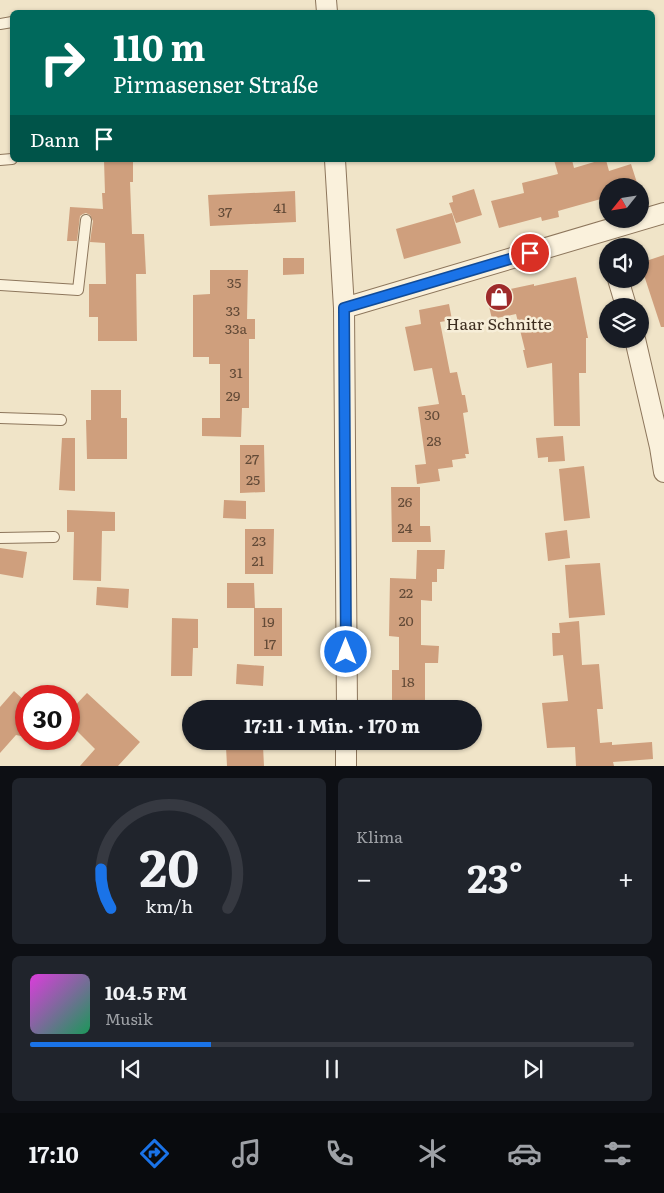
<!DOCTYPE html>
<html lang="de">
<head>
<meta charset="utf-8">
<style>
	:root { --surface:#171b24; --page:#20242c; --text:#f1f3f6; --muted:#9ea1a6; --line:#363941; --accent:#1a73e8 }
	body { margin:0; font-family:Literata,serif; background:var(--page); color:var(--text); height:100vh; display:flex; flex-direction:column; font-size:19px; white-space:nowrap }
	* { box-sizing:border-box; margin:0 }
	p { font-size:16px; color:var(--muted) }
	.icon { flex:none; width:28px; height:28px; fill:none; stroke:currentColor; stroke-width:2; stroke-linecap:round; stroke-linejoin:round }
	.map { position:relative; height:766px; overflow:hidden }
	.sheet { display:flex; flex-direction:column; gap:12px; padding:12px; background:#0d0f14; flex:1 }
	.sheet>* { flex:none }
	.banner { position:absolute; left:10px; top:10px; width:645px; height:152px; border-radius:8px; box-shadow:0 1px 4px #0004; background:#00695c; color:#fff; overflow:hidden }
	.needle { width:32px; rotate:240deg }
	.controls { position:absolute; left:599px; top:178px; display:grid; gap:10px }
	.controls a { display:grid; place-items:center; width:50px; height:50px; border-radius:50%; background:var(--surface); box-shadow:0 1px 4px #0004; font-size:25px }
	.speed { position:absolute; left:15px; top:685px; display:flex; gap:10px; font-size:25px; font-weight:700; text-align:center }
	.speed>* { display:grid; place-content:center; width:65px; height:65px; border-radius:50%; background:var(--surface); box-shadow:0 1px 4px #0004; line-height:1 }
	.speed .limit { border:8px solid #d22; background:#fff; color:#111 }
	.pin { position:absolute; display:grid; place-items:center; width:42px; height:42px; color:#fff; margin:-21px; border:2px solid #fff; border-radius:50%; box-shadow:0 1px 5px #0007 }
	.me { position:absolute; width:55px; margin:-28px; rotate:0deg; stroke-linejoin:round; filter:drop-shadow(0 0 4px #0008) }
	.turn { display:flex; align-items:center; gap:18px; height:105px; padding:0 20px; font-size:22px }
	.turn .icon { width:65px; height:65px; stroke-width:2.5 }
	.turn b { display:block; font-size:35px; line-height:42px }
	.then { display:flex; align-items:center; height:48px; padding:0 20px; background:#0003; gap:10px; font-size:19px }
	.big { font-size:38px; font-weight:700; line-height:1.1 }
	.sheet .tile { flex:1; display:flex; flex-direction:column; justify-content:center; gap:8px; min-width:0; padding:0 18px; border-radius:8px; background:var(--page) }
	.sheet .dial { align-items:center; gap:0 }
	.dial svg { height:130px; overflow:visible; fill:none; stroke:var(--line); stroke-width:7; stroke-linecap:round; text-anchor:middle }
	.dial text { fill:var(--text); stroke:none }
	.song { display:flex; align-items:center; gap:15px }
	.cover { width:60px; height:60px; border-radius:8px; background:linear-gradient(135deg,hsl(300 70% 55%),hsl(150 70% 35%)) }
	.played { height:5px; border-radius:2px; background:linear-gradient(90deg,var(--accent) 30%,var(--line) 30%) }
	.keys { display:flex; justify-content:space-around; direction:ltr }
	.heat { display:flex; justify-content:space-between; align-items:center; font-size:28px; direction:ltr }
	.sheet .tiles { flex:1; display:grid; gap:12px; grid-template-columns:1fr 1fr }
	.tile:last-child { grid-column:span 2 }
	.trip { position:absolute; left:182px; top:700px; width:300px; height:50px; border-radius:25px; background:var(--surface); box-shadow:0 1px 4px #0004; font-weight:700; line-height:50px; text-align:center }
	.tab-bar { display:flex; height:80px; justify-content:space-around; align-items:center; background:#090b0e; color:var(--muted) }
	.tab-bar .icon { width:35px; height:35px }
	.tab-bar .selected { color:var(--accent) }
	.tab-bar b { font-size:22px; color:var(--text) }
	.map>svg:first-child { display:block }
	.building { fill:#cf9f7d }
	.lines { fill:none; stroke-linecap:round; stroke-linejoin:round }
	.service-casing { stroke:#8d765c; stroke-width:12 }
	.minor-casing { stroke:#8d765c; stroke-width:22 }
	.service { stroke:#faf1dc; stroke-width:10 }
	.minor { stroke:#faf1dc; stroke-width:20 }
	.route-casing { stroke:#114b97; stroke-width:12 }
	.route { stroke:#1a73e8; stroke-width:9 }
	.labels { text-anchor:middle; stroke-width:5; stroke-linejoin:round; paint-order:stroke }
	.number-label { font-size:14px; fill:#624a37 }
	.poi-label { font-size:16px; fill:#3d2e20; stroke:#f7eed8 }
</style>
</head>
<body>
<div class="map">
<svg width="664" height="766" viewBox="0 0 664 766">
	<rect width="100%" height="100%" fill="#f0e4c8"/>
	<path class="building" d="M104,160H133V182H130L132,234H144L146,274H136L137,341H98V317H89V284H106L105,243L90,242L93,221L90,215L86,213L83,214L80,216L77,241H67L70,207L103,209L102,193H105Z
		M554,160H572L574,168L601,160H606L609,171L631,164L638,186H608V197L558,211L559,217L542,221L541,217L499,228L491,201L524,193L522,183L558,174Z
		M474,189L482,215L456,223L449,203L453,202L452,196Z
		M295,191L296,222L210,226L208,195Z
		M452,213L461,243L404,259L396,229Z
		M664,255V327H661L640,263Z
		M283,258H304V274L283,275Z
		M210,270H248L247,319H255V339H249V408H242L241,437L202,436V418H220V364H209V357H193V295L210,294Z
		M576,277L588,338H586V373H579L580,426H554L552,363L527,368L523,350H525L516,314L492,319L486,294L534,284V286Z
		M449,304L452,320L440,322L450,373L457,372L462,395H465L468,412L463,413L469,454H465L466,458L452,460L453,467L438,469L440,481L417,484L415,465L426,464L418,407L439,404L432,368L414,371L405,327L421,324L419,310Z
		M91,390H121V418H127V459H87L86,420H91Z
		M563,436L565,461L548,462V457L538,458L536,438Z
		M62,438H75V491L59,490Z
		M240,445H264L265,492L240,493Z
		M584,466L590,518L564,521L559,469Z
		M391,487H420V526H430L431,542H392Z
		M224,500L246,501V519L223,518Z
		M67,510L115,512V531H102L101,581L73,580L74,532H67Z
		M245,529H274L273,574H245Z
		M567,530L570,558L548,561L545,533Z
		M0,548L27,552L23,578L0,574Z
		M417,550H445L444,569H437V582H432V601L421,600V645L439,646L438,663H425V709H392V670H399V637L389,636L390,578L416,579Z
		M600,563L605,615L569,618L565,565Z
		M227,583H254L255,608H227Z
		M97,587L129,589L128,608L96,605Z
		M254,608H282V656H254Z
		M172,618L198,619V648H193L192,676H171Z
		M579,621L582,665L599,664L603,709H597L600,743L612,742V745L652,742L653,759L613,762L614,766H576L575,747L547,748L542,703L568,701L563,655L553,656L552,633H560L559,623Z
		M237,664L264,666L263,686L236,684Z
		M14,691L26,702V737L16,735L0,753V707Z
		M87,693L140,742L118,766H80L95,749L69,723V712Z
		M263,746L264,766H227L226,747Z"/>
	<g class="lines">
		<defs>
			<path id="service" d="M0,24L12,22
				M0,160L12,159
				M0,285L78,290L86,220
				M0,418L61,420
				M0,538L54,537"/>
			<path id="minor" d="M326,0L327,12
				M335,160L344,308L347,709
				M618,279L626,306
				M344,308L664,213
				M635,339L660,447L664,472
				M346,766V741"/>
		</defs>
		<use href="#service" class="service-casing"/>
		<use href="#minor" class="minor-casing"/>
		<use href="#service" class="service"/>
		<use href="#minor" class="minor"/>
	</g>
	<g class="lines">
		<defs>
			<path id="route" d="M346,652L344,308L530,253"/>
		</defs>
		<use href="#route" class="route-casing"/>
		<use href="#route" class="route"/>
	</g>
	<defs>
		<symbol id="shop-disc" viewBox="-11 -11 22 22"><circle r="9.5" fill="#9e2a2b" stroke="#f7eed8"/><path d="M-5-2.5h2.3a2.7 3.5 0 0 1 5.4 0H5L5.5 6h-11ZM-1.5-2.5h3a1.5 2.3 0 0 0-3 0Z" fill="#fff"/></symbol>
	</defs>
	<g fill-rule="evenodd">
		<use href="#shop-disc" x="483" y="281" width="32" height="32"/>
	</g>
	<g class="labels">
		<g class="number-label">
			<text x="280" y="213">41</text>
			<text x="225" y="217">37</text>
			<text x="234" y="288">35</text>
			<text x="233" y="316">33</text>
			<text x="236" y="334">33a</text>
			<text x="236" y="378">31</text>
			<text x="233" y="401">29</text>
			<text x="432" y="420">30</text>
			<text x="434" y="446">28</text>
			<text x="252" y="464">27</text>
			<text x="253" y="485">25</text>
			<text x="405" y="507">26</text>
			<text x="405" y="533">24</text>
			<text x="259" y="546">23</text>
			<text x="258" y="566">21</text>
			<text x="406" y="598">22</text>
			<text x="406" y="626">20</text>
			<text x="268" y="627">19</text>
			<text x="270" y="649">17</text>
			<text x="408" y="687">18</text>
		</g>
		<g class="poi-label">
			<text x="499" y="330">Haar Schnitte</text>
		</g>
	</g>
</svg>
<div class="controls">
<a><svg class="needle" viewBox="-14 -14 28 28"><path d="M0-13l5 13h-10z" fill="#e53935"/><path d="M0 13l5-13h-10z" fill="#9ea1a6"/></svg></a>
<a><svg class="icon" aria-label="sound" viewBox="0 0 24 24"><path d="M4 9h4l5-4v14l-5-4H4zM17 9q2 3 0 6"/></svg></a>
<a><svg class="icon" aria-label="layers" viewBox="0 0 24 24"><path d="M12 4l9 5-9 5-9-5zM3 14l9 5 9-5"/></svg></a>
</div>
<div class="speed"><div class="limit">30</div></div>
<div class="pin" style="left:530px;top:253px;background:#d93025"><svg class="icon" aria-label="arrive" viewBox="0 0 24 24"><path d="M6 21V4h12l-3 4 3 4H6"/></svg></div>
<svg class="me" style="left:346px;top:652px" viewBox="-20 -20 40 40"><circle r="17" fill="#1a73e8" stroke="#fff" stroke-width="3"/><path d="M0-11L8 9 0 5-8 9z" fill="#fff"/></svg>
<div class="trip">17:11 · 1 Min. · 170 m</div>
<div class="banner">
<div class="turn"><svg class="icon" aria-label="right" viewBox="0 0 24 24"><path d="M7 20v-9h11M14 6l5 5-5 5"/></svg><div><b>110 m</b>Pirmasenser Straße</div></div>
<div class="then">Dann<svg class="icon" aria-label="arrive" viewBox="0 0 24 24"><path d="M6 21V4h12l-3 4 3 4H6"/></svg></div>
</div>
</div>
<section class="sheet">
<div class="tiles">
<div class="tile dial"><svg viewBox="0 0 100 80">
<path d="M14 69A42 42 0 1 1 86 69"/>
<path d="M14 69A42 42 0 0 1 8 45" stroke="#1a73e8"/>
<text x="50" y="56" font-size="32" font-weight="700">20</text>
<text x="50" y="72" font-size="11">km/h</text>
</svg></div>
<div class="tile"><p>Klima</p>
<div class="heat"><a>−</a><b class="big">23°</b><a>+</a></div>
</div>
<div class="tile">
<div class="song"><i class="cover"></i><div><b>104.5 FM</b><p>Musik</p></div></div>
<div class="played"></div>
<div class="keys"><svg class="icon" aria-label="previous" viewBox="0 0 24 24"><path d="M18 5L8 12l10 7zM5 5v14"/></svg><svg class="icon" aria-label="pause" viewBox="0 0 24 24"><path d="M8 5v14M16 5v14"/></svg><svg class="icon" aria-label="next" viewBox="0 0 24 24"><path d="M6 5l10 7-10 7zM19 5v14"/></svg></div>
</div>
</div>
</section>
<nav class="tab-bar">
<b>17:10</b>
<svg class="icon selected" aria-label="directions" viewBox="0 0 24 24"><path d="M12 3l9 9-9 9-9-9zM9 14v-3h6M13 9l2 2-2 2"/></svg>
<svg class="icon" aria-label="music" viewBox="0 0 24 24"><path d="M9 18V5l10-2v13"/><circle cx="6" cy="18" r="3"/><circle cx="16" cy="16" r="3"/></svg>
<svg class="icon" aria-label="phone" viewBox="0 0 24 24"><path d="M5 4h4l2 5-3 2q2 4 5 5l2-3 5 2v4C11 20 4 13 5 4z"/></svg>
<svg class="icon" aria-label="climate" viewBox="0 0 24 24"><path d="M12 3v18M4 7l16 10M4 17L20 7"/></svg>
<svg class="icon" aria-label="car" viewBox="0 0 24 24"><path d="M5 17H2v-5l4-1 3-4h7l3 4 3 1v5h-3M9 17h6M6 11h13"/><circle cx="7" cy="17" r="2"/><circle cx="17" cy="17" r="2"/></svg>
<svg class="icon" aria-label="filters" viewBox="0 0 24 24"><path d="M4 7h16M4 17h16"/><circle cx="9" cy="7" r="2"/><circle cx="15" cy="17" r="2"/></svg>
</nav>
</body>
</html>
